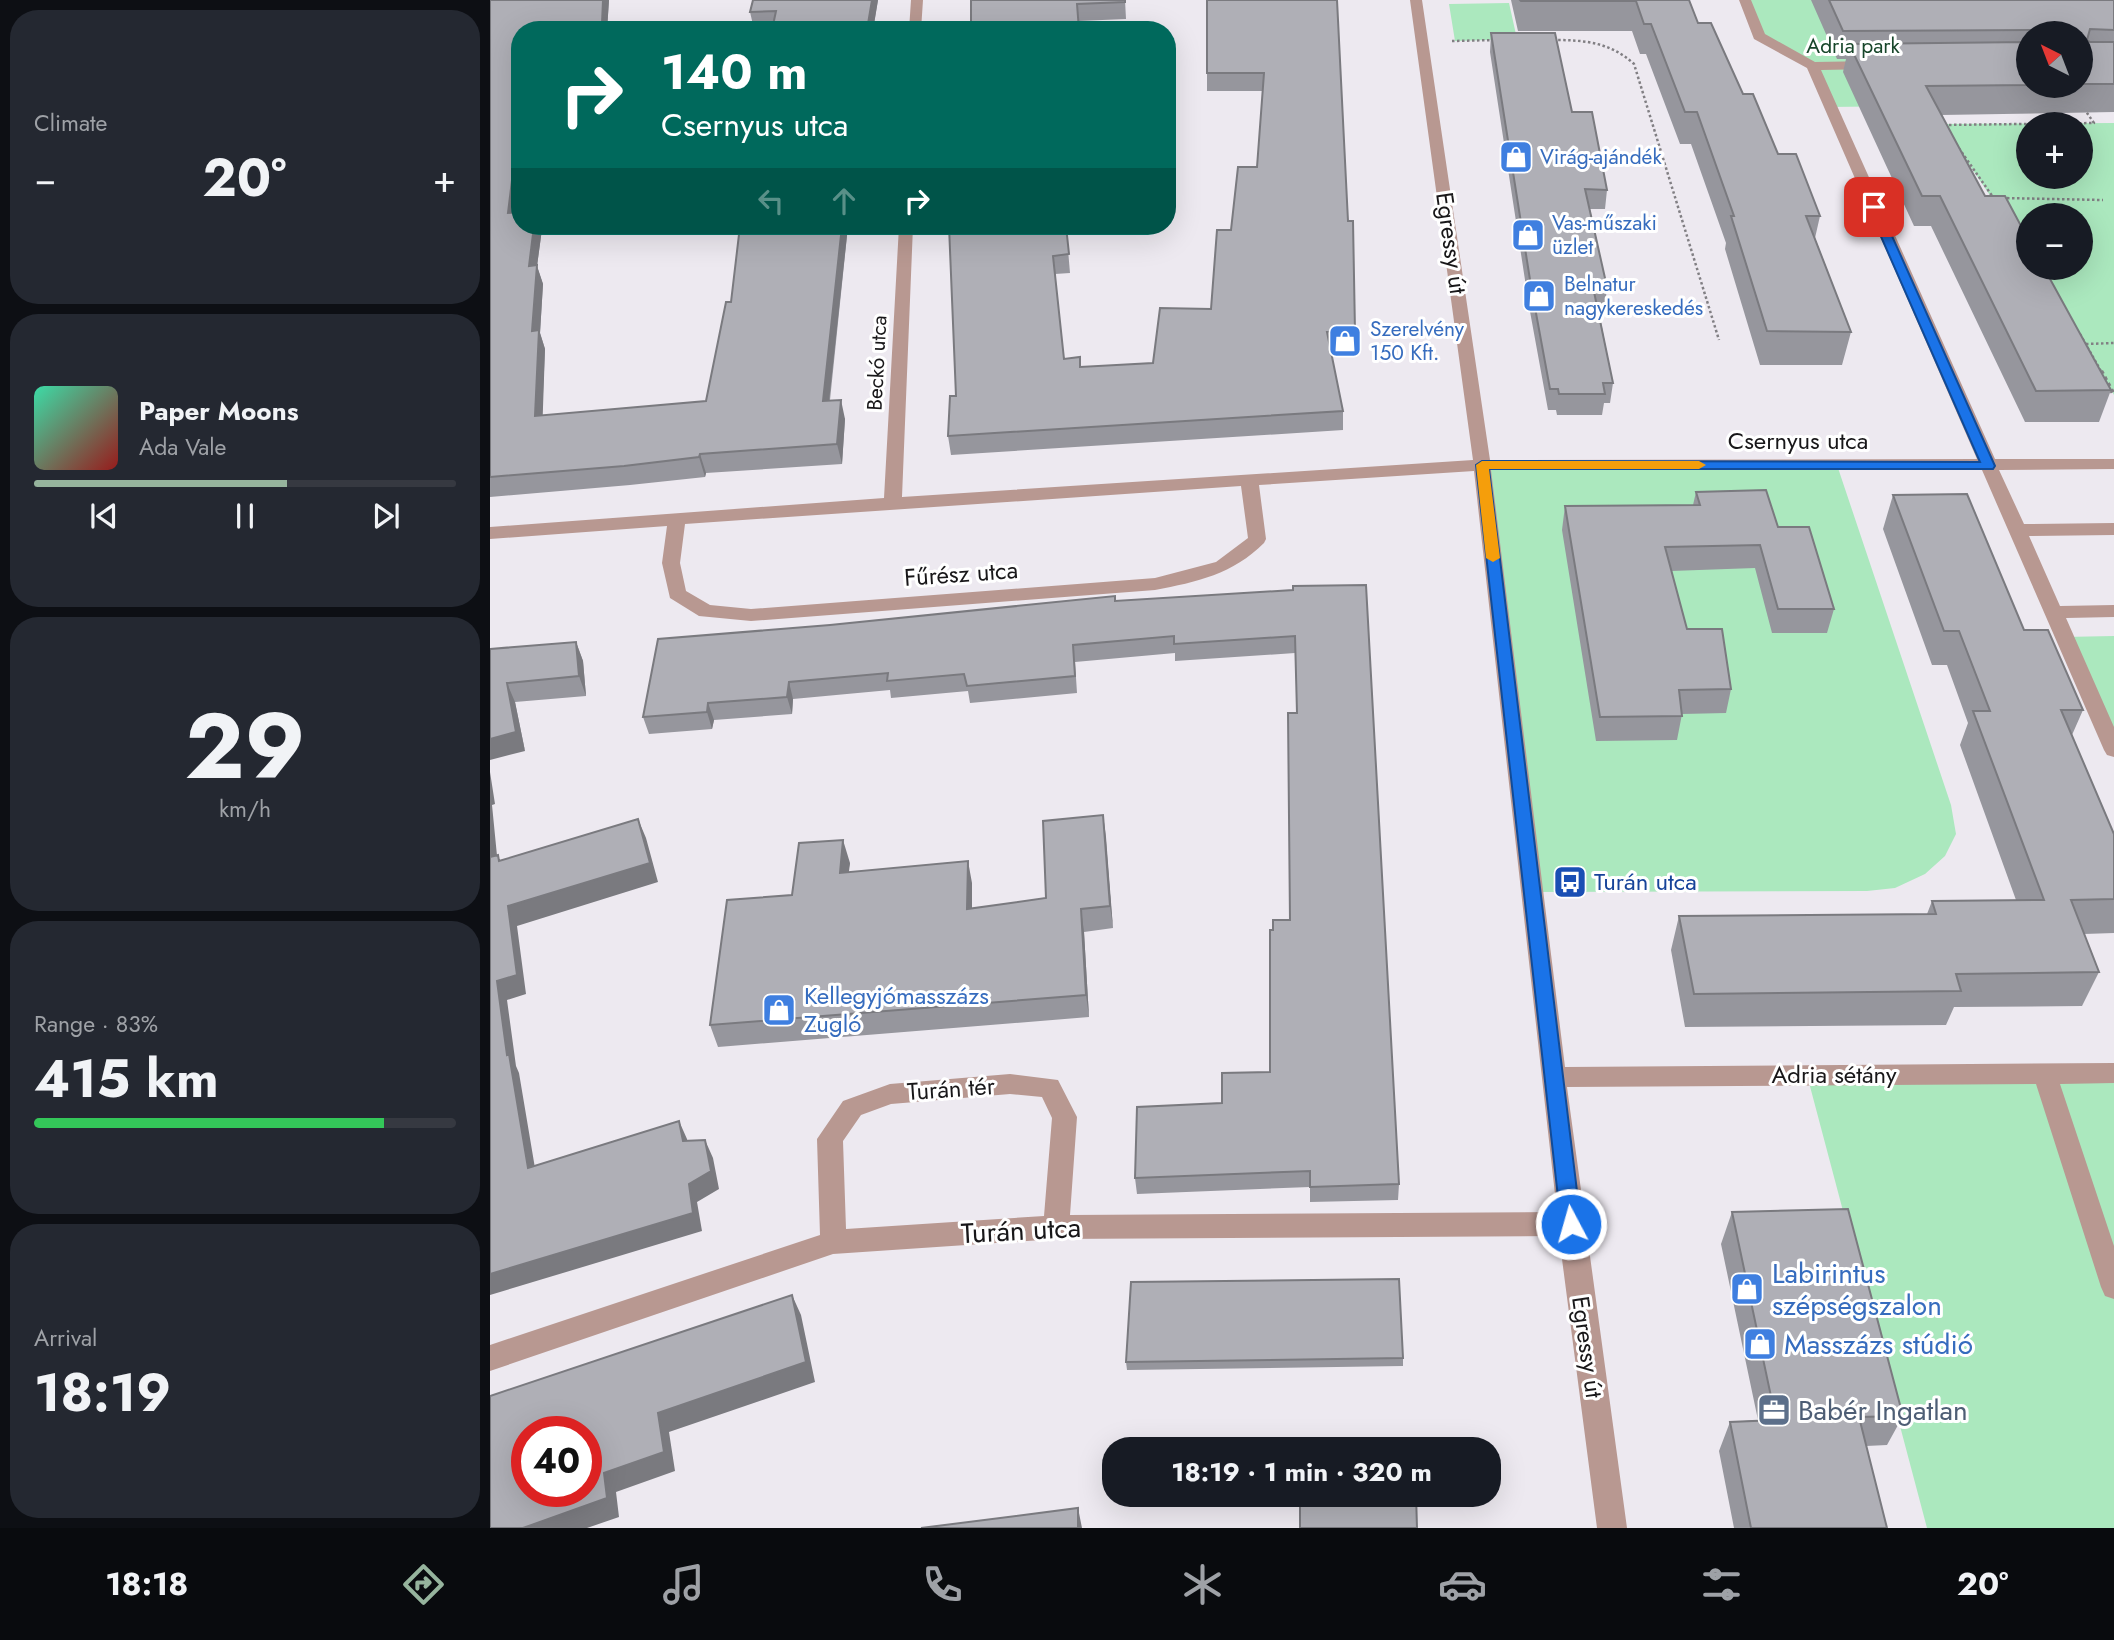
<!DOCTYPE html>
<html lang="en">
<head>
<meta charset="utf-8">
<style>
	:root { --surface:#171b24; --page:#242831; --text:#f1f3f6; --muted:#9ea1a6; --line:#363941; --accent:#96b49d }
	body { margin:0; font-family:Jost,sans-serif; background:var(--page); color:var(--text); height:100vh; display:flex; flex-direction:column; font-size:26px; white-space:nowrap }
	* { box-sizing:border-box; margin:0 }
	p { font-size:23px; color:var(--muted) }
	.icon { flex:none; width:38px; height:38px; fill:none; stroke:currentColor; stroke-width:2; stroke-linecap:round; stroke-linejoin:round }
	.map { position:relative; flex:1; overflow:hidden }
	.panel { display:flex; flex-direction:column; gap:10px; padding:10px; background:#0d0f14; width:490px }
	.panel>* { flex:none }
	.banner { position:absolute; left:21px; top:21px; width:665px; height:214px; border-radius:28px; box-shadow:0 7px 28px #0002; background:#00695c; color:#fff; overflow:hidden }
	.needle { width:46px; rotate:318deg }
	.controls { position:absolute; left:1526px; top:21px; display:grid; gap:14px }
	.controls a { display:grid; place-items:center; width:77px; height:77px; border-radius:50%; background:var(--surface); box-shadow:0 7px 28px #0002; font-size:35px }
	.speed { position:absolute; left:21px; top:1416px; display:flex; gap:14px; font-size:35px; font-weight:700; text-align:center }
	.speed>* { display:grid; place-content:center; width:91px; height:91px; border-radius:50%; background:var(--surface); box-shadow:0 7px 28px #0002; line-height:1 }
	.speed .limit { border:10px solid #d22; background:#fff; color:#111 }
	.pin { position:absolute; display:grid; place-items:center; width:60px; height:60px; color:#fff; margin:-30px; border-radius:14px; box-shadow:0 4px 10px #0006 }
	.me { position:absolute; width:77px; margin:-38px; rotate:354deg; stroke-linejoin:round; filter:drop-shadow(0 0 5px #0008) }
	.turn { display:flex; align-items:center; gap:24px; height:147px; padding:0 35px; font-size:32px }
	.turn .icon { width:91px; height:91px; stroke-width:2.5 }
	.turn b { display:block; font-size:49px; line-height:60px }
	.lanes { display:flex; align-items:center; height:66px; padding:0 35px; background:#0003; justify-content:center; gap:35px; direction:ltr }
	.lanes .off { opacity:.35 }
	.big { font-size:52px; font-weight:700; line-height:1.1 }
	.panel .widget { flex:1; display:flex; flex-direction:column; justify-content:center; gap:10px; min-width:0; padding:0 24px; border-radius:28px; background:var(--page) }
	.panel .dial { align-items:center; gap:0 }
	.dial b { font-size:91px; line-height:1 }
	.song { display:flex; align-items:center; gap:21px }
	.cover { width:84px; height:84px; border-radius:10px; background:linear-gradient(135deg,hsl(160 70% 55%),hsl(0 70% 35%)) }
	.played { height:7px; border-radius:4px; background:linear-gradient(90deg,var(--accent) 60%,var(--line) 60%) }
	.keys { display:flex; justify-content:space-around; direction:ltr }
	.heat { display:flex; justify-content:space-between; align-items:center; font-size:38px; direction:ltr }
	.charge { height:10px; border-radius:5px; background:linear-gradient(90deg,#34c759 83%,var(--line) 0) }
	.trip { position:absolute; left:612px; top:1437px; width:399px; height:70px; border-radius:28px; background:var(--surface); box-shadow:0 7px 28px #0002; font-weight:700; line-height:70px; text-align:center }
	.menu { display:flex; height:112px; justify-content:space-around; align-items:center; background:#090b0e; color:var(--muted) }
	.menu .icon { width:49px; height:49px }
	.menu .on { color:var(--accent) }
	.menu b { font-size:32px; color:var(--text) }
	main { display:flex; flex:1; min-height:0 }
	.map>svg:first-child { display:block }
	.green { fill:#abe8be; fill-rule:evenodd }
	.lines { fill:none; stroke-linecap:round; stroke-linejoin:round }
	.path-far1 { stroke:#817f83; stroke-width:2.5; stroke-dasharray:2.5 2.5; stroke-linecap:butt }
	.path { stroke:#817f83; stroke-width:4.5; stroke-dasharray:3.5 3.5; stroke-linecap:butt }
	.minor { fill:#b89891; fill-rule:evenodd }
	.wall { fill:#96969d; fill-rule:evenodd }
	.shaded-wall { fill:#7a7a7f }
	.building { fill:#afafb6; stroke:#7a7a7f; stroke-width:2; fill-rule:evenodd }
	.route { fill:#1a73e8; stroke:#114b97; stroke-width:2 }
	.slow { fill:#f59e0b }
	.labels { text-anchor:middle; stroke-width:6; stroke-linejoin:round; paint-order:stroke }
	.far-park-label { font-size:21px; fill:#17462a; stroke:#fff }
	.far-shop-label { font-size:21px; fill:#366cbe; stroke:#fff; text-anchor:start }
	.far-street-label { font-size:21px; fill:#181719; stroke:#fff }
	.street-label { font-size:24px; fill:#181719; stroke:#fff }
	.transit-label { font-size:24px; fill:#164399; stroke:#fff; text-anchor:start }
	.shop-label { font-size:24px; fill:#366cbe; stroke:#fff; text-anchor:start }
	.near-street-label { font-size:28px; fill:#181719; stroke:#fff }
	.near-shop-label { font-size:28px; fill:#366cbe; stroke:#fff; text-anchor:start }
	.near-service-label { font-size:28px; fill:#4e5e75; stroke:#fff; text-anchor:start }
</style>
</head>
<body>
<main>
<section class="panel">
<div class="widget"><p>Climate</p>
<div class="heat"><a>−</a><b class="big">20°</b><a>+</a></div>
</div>
<div class="widget">
<div class="song"><i class="cover"></i><div><b>Paper Moons</b><p>Ada Vale</p></div></div>
<div class="played"></div>
<div class="keys"><svg class="icon" aria-label="previous" viewBox="0 0 24 24"><path d="M18 5L8 12l10 7zM5 5v14"/></svg><svg class="icon" aria-label="pause" viewBox="0 0 24 24"><path d="M8 5v14M16 5v14"/></svg><svg class="icon" aria-label="next" viewBox="0 0 24 24"><path d="M6 5l10 7-10 7zM19 5v14"/></svg></div>
</div>
<div class="widget dial"><b>29</b><p>km/h</p></div>
<div class="widget"><p>Range · 83%</p><b class="big">415 km</b><div class="charge"></div></div>
<div class="widget"><p>Arrival</p><b class="big">18:19</b></div>
</section>
<div class="map">
<svg width="1624" height="1528" viewBox="0 0 1624 1528">
	<rect width="100%" height="100%" fill="#ede9f0"/>
	<path class="green" d="M1255,0H1624L1591,33H1538L1424,106L1339,107L1323,66L1269,36Z
		M1019,3L1027,39L965,41L959,4Z
		M1624,123V395L1596,344L1548,268H1591V215H1538V252L1452,124ZM1538,124H1591V177H1538Z
		M992,465H1347L1461,805L1466,834L1455,856L1435,874L1405,888L1377,891L1042,892Z
		M1624,636V750L1573,637Z
		M1624,1073V1528H1437L1317,1075Z"/>
	<g class="lines">
		<path class="path-far1" d="M1063,40C1094,40 1120,42 1144,64L1229,340
			M962,41L1006,40
			M1454,125L1604,123L1595,110
			M1466,144L1505,200
			M1512,198L1613,200
			M1590,334L1612,373
			M1596,344L1624,343"/>
		<path class="path" d="M1611,371L1624,395"/>
		<path class="minor" d="M421,0H433L431,30H419Z
			M920,0H932L1000,460L1487,459L1317,68L1264,39L1249,0H1261L1275,34L1325,62L1383,61L1390,65L1383,69L1331,70L1505,459H1624V469L1509,470L1534,524L1624,523V535L1539,536L1570,606L1624,605V617L1576,618L1624,727V757L1617,755L1614,750L1492,470H1001L1075,1067L1624,1063V1083L1570,1084L1624,1246V1299L1615,1296L1611,1287L1546,1084L1077,1087L1137,1528H1107L1069,1236L566,1239L343,1254L0,1371V1345L330,1235L327,1139L353,1101L400,1084L520,1074L568,1080L587,1117L580,1215L1067,1212L984,471L769,485L776,539L774,543C743,574 707,582 665,590L261,621L209,616L180,598L172,563L177,526L0,539V527L394,498L409,226H423L412,497L983,460ZM751,486L758,538L726,562L665,578L261,609L220,605L196,591L190,563L195,524ZM520,1094L552,1097L562,1118L554,1216L356,1229L353,1141L371,1115L401,1104Z"/>
	</g>
	<path class="wall" d="M0,0H119L117,30H30L27,212L30,226H51L52,229L47,266L53,284L50,333L55,349L52,416L216,401L241,302L250,226H358L340,400L355,419L352,464L216,473L215,477L140,485L0,497Z
		M263,0H388L383,30L282,28L264,29L260,12Z
		M481,0H635L636,19L589,21Z
		M847,0L858,221L865,332V351H841L853,411V430L461,455L458,436L466,396L576,226L580,273L565,274L574,359L590,357L591,367L663,363L721,309L741,230L767,167L773,91H717V73Z
		M1021,0H1199L1208,23L1253,94L1288,154L1330,216L1325,238L1361,332L1352,365H1270L1235,249L1236,243L1201,144H1190L1156,54H1150L1142,31H1028Z
		M1321,0H1624V112L1451,115L1495,196L1621,390L1609,422H1535L1441,226H1424L1353,72L1356,59H1347ZM1538,33H1591V86H1538Z
		M1001,33L1082,112L1117,190L1115,209H1100L1117,287L1115,307H1108L1123,383L1120,403H1114L1112,415H1067L1066,410H1058L1039,306L1000,52Z
		M1206,492L1288,527L1344,609L1337,633H1282L1265,568L1181,571L1197,629L1241,689L1236,713L1192,714L1187,740L1106,741L1072,530L1075,506L1203,505Z
		M1403,495L1534,630L1593,710L1582,735L1624,834V933L1594,934L1609,972L1592,1006L1464,1007L1456,1025L1195,1027L1181,950L1189,916L1437,914L1442,901L1526,900L1470,745L1478,723L1457,665H1442L1393,529Z
		M803,590L909,1184L908,1200L820,1202V1187L647,1194L645,1178L732,1103L780,1072L783,930L800,920L807,713L805,653L685,661V653L585,662L587,693L480,703L478,691L401,698L400,690L303,699L302,714L224,720L222,729L159,734L153,717L625,601Z
		M86,642L93,661L96,696L25,702L35,751L0,649Z
		M613,815L623,928L594,932L599,1017L228,1047L220,1025L302,895L360,863L358,872L482,883V909L556,898Z
		M1242,1212L1413,1416L1397,1445L1376,1446L1397,1528H1244L1229,1451L1240,1422L1268,1420L1231,1244Z
		M913,1358V1366L637,1370L636,1362Z"/>
	<path class="shaded-wall" d="M113,0H119L117,30H75V27Z
		M382,0H388L383,30H377Z
		M28,131H30V186L25,232L18,213Z
		M44,226H51L52,229L47,266L53,284L50,333L55,349L52,436L45,416L39,266Z
		M352,226H358L337,420L333,401Z
		M351,400L355,419L352,464L347,444Z
		M210,454L216,473L215,477L209,457Z
		M86,642L93,661L96,696L89,676Z
		M299,682L303,699L302,714L297,697Z
		M17,683L25,702L35,751L0,760V739Z
		M218,703L224,720L222,729L217,712Z
		M0,772L5,804L2,805L9,876L0,858Z
		M613,815L616,837L623,928L620,906Z
		M148,819L156,838L168,882L27,926L36,994L17,1000L26,1066L29,1073L48,1186L38,1168L17,1055L7,981L18,906Z
		M353,840L360,863L356,895L350,873Z
		M478,861L482,883V932L477,909Z
		M591,909L594,932L599,1017L596,995Z
		M189,1121L197,1139L201,1160L193,1141Z
		M215,1140L223,1158L229,1189L207,1202L212,1231L0,1295V1274L199,1184Z
		M302,1295L311,1315L325,1382L179,1432L185,1471L126,1492L129,1517L97,1528H33L114,1473L168,1413Z
		M588,1508L592,1528H588Z"/>
	<path class="building" d="M0,0H113L112,24L75,27V30H30V131H28L18,213L30,212V226H44L39,266L47,265L42,331L49,330L45,416L216,401L236,302H241L250,226H352L333,401L351,400L347,444L210,454L209,457L134,466L0,477Z
		M263,0H382L377,30H282L286,11L260,12Z
		M481,0H635V2L587,4L589,30H481Z
		M717,0H847L858,221H863L865,332H837L853,411L458,436L460,396H466L459,226H576L579,254L563,256L574,359L590,357V367L663,363L670,308L721,309L727,230H741L748,167H767L774,73H717Z
		M1030,0H1199L1208,23H1221L1253,94H1263L1288,154H1306L1330,216H1316L1361,332L1277,331L1241,216H1244L1207,112H1195L1161,24H1154L1146,1H1031Z
		M1339,0H1624V30L1600,29L1597,40L1600,42H1624V84H1591V33H1548V30L1353,31Z
		M1001,33H1065L1082,112H1102L1117,190L1095,189L1117,287H1103L1123,383H1113L1115,394H1069L1068,389H1060L1041,286Z
		M1538,42V85L1436,86L1495,196H1515L1538,239V268H1554L1621,390L1546,391L1450,196H1432L1359,44Z
		M1276,490L1288,527H1319L1344,609H1288L1270,545L1175,547L1197,629H1232L1241,689L1189,690L1192,716L1110,717L1075,506L1210,505L1206,492Z
		M1477,494L1534,630H1558L1593,710H1571L1624,834V899L1581,900L1609,972L1466,974L1471,991L1204,994L1189,916L1446,914L1442,901L1554,900L1483,711H1500L1469,631H1454L1403,495Z
		M876,585L909,1184L820,1187V1171L645,1178L647,1107L732,1103V1073L780,1072V930H783V920H800L798,713H807L805,636L684,644V636L583,645L585,676L477,686L474,674L397,681L398,673L299,682L297,697L218,703L217,712L153,717L168,639L340,625L625,596V601L803,590V586Z
		M86,642L89,676L17,683L26,732L0,739V649Z
		M613,815L620,906L591,909L596,995L220,1025L237,900L302,895L309,843L353,840L350,873L478,861L477,909L556,898L553,821Z
		M148,819L160,863L18,906L27,975L7,981L17,1055L19,1054L38,1168L189,1121L193,1141L215,1140L221,1171L199,1184L203,1213L0,1274V857L8,855L9,861Z
		M1358,1209L1413,1416L1369,1417L1397,1528H1261L1240,1422L1286,1420L1242,1212Z
		M909,1279L913,1358L636,1362L641,1282Z
		M302,1295L316,1362L168,1413L174,1452L114,1473L117,1498L33,1528H0V1396ZM37,1432H96V1491H37Z
		M810,1494H926L927,1528H810Z
		M588,1508V1528H431Z"/>
	<path class="route" d="M1380,204L1389,207L1505,466L1503,469H999L1091,1224L1088,1230L1081,1233L1074,1230L1071,1224L986,465L992,461L1490,462L1378,207Z"/>
	<path class="slow" d="M992,461H1209L1216,465L1209,469H999L1010,558L1003,562L996,558L986,465Z"/>
	<defs>
		<symbol id="shop-square" viewBox="-11 -11 22 22"><rect x="-9" y="-9" width="18" height="18" rx="4" fill="#3f7fe0" stroke="#fff"/><path d="M-5-2.5h2.3a2.7 3.5 0 0 1 5.4 0H5L5.5 6h-11ZM-1.5-2.5h3a1.5 2.3 0 0 0-3 0Z" fill="#fff"/></symbol>
		<symbol id="bus-square" viewBox="-11 -11 22 22"><rect x="-9" y="-9" width="18" height="18" rx="4" fill="#1a4fb4" stroke="#fff"/><path d="M-5-6H5V4H4V6H2V4H-2V6H-4V4H-5ZM-3.5-4V0h7V-4ZM-3.5 1.2v1.5H-2V1.2ZM2 1.2v1.5H3.5V1.2Z" fill="#fff"/></symbol>
		<symbol id="office-square" viewBox="-11 -11 22 22"><rect x="-9" y="-9" width="18" height="18" rx="4" fill="#5c6f8a" stroke="#fff"/><path d="M-6-3h4V-5.5h4V-3h4V5H-6ZM-1-4.5V-3h2v-1.5ZM-6 0V1H6V0Z" fill="#fff"/></symbol>
	</defs>
	<g fill-rule="evenodd">
		<use href="#shop-square" x="1007" y="138" width="38" height="38"/>
		<use href="#shop-square" x="1019" y="216" width="38" height="38"/>
		<use href="#shop-square" x="1030" y="277" width="38" height="38"/>
		<use href="#shop-square" x="836" y="322" width="38" height="38"/>
		<use href="#bus-square" x="1061" y="863" width="38" height="38"/>
		<use href="#shop-square" x="270" y="991" width="38" height="38"/>
		<use href="#shop-square" x="1238" y="1270" width="38" height="38"/>
		<use href="#shop-square" x="1251" y="1325" width="38" height="38"/>
		<use href="#office-square" x="1265" y="1391" width="38" height="38"/>
	</g>
	<g class="labels">
		<g class="far-park-label">
			<text x="1363" y="53">Adria park</text>
		</g>
		<g class="far-shop-label">
			<text x="1050" y="164">Virág-ajándék</text>
			<text x="1062" y="230">Vas-műszaki<tspan x="1062" dy="24">üzlet</tspan></text>
			<text x="1074" y="291">Belnatur<tspan x="1074" dy="24">nagykereskedés</tspan></text>
			<text x="880" y="336">Szerelvény<tspan x="880" dy="24">150 Kft.</tspan></text>
		</g>
		<g class="far-street-label">
			<text transform="translate(387 363) rotate(-87)" y="7">Beckó utca</text>
		</g>
		<g class="street-label">
			<text transform="translate(961 243) rotate(82)" y="8">Egressy út</text>
			<text x="1308" y="449">Csernyus utca</text>
			<text transform="translate(471 574) rotate(-4)" y="8">Fűrész utca</text>
			<text x="1344" y="1083">Adria sétány</text>
			<text transform="translate(461 1089) rotate(-4)" y="8">Turán tér</text>
			<text transform="translate(1097 1347) rotate(82)" y="8">Egressy út</text>
		</g>
		<g class="transit-label">
			<text x="1104" y="890">Turán utca</text>
		</g>
		<g class="shop-label">
			<text x="314" y="1004">Kellegyjómasszázs<tspan x="314" dy="28">Zugló</tspan></text>
		</g>
		<g class="near-street-label">
			<text transform="translate(531 1230) rotate(-3)" y="10">Turán utca</text>
		</g>
		<g class="near-shop-label">
			<text x="1282" y="1283">Labirintus<tspan x="1282" dy="32">szépségszalon</tspan></text>
			<text x="1294" y="1354">Masszázs stúdió</text>
		</g>
		<g class="near-service-label">
			<text x="1308" y="1420">Babér Ingatlan</text>
		</g>
	</g>
</svg>
<div class="controls">
<a><svg class="needle" viewBox="-14 -14 28 28"><path d="M0-13l5 13h-10z" fill="#e53935"/><path d="M0 13l5-13h-10z" fill="#9ea1a6"/></svg></a>
<a>+</a>
<a>−</a>
</div>
<div class="speed"><div class="limit">40</div></div>
<div class="pin" style="left:1384px;top:207px;background:#d93025"><svg class="icon" aria-label="arrive" viewBox="0 0 24 24"><path d="M6 21V4h12l-3 4 3 4H6"/></svg></div>
<svg class="me" style="left:1081px;top:1224px" viewBox="-20 -20 40 40"><circle r="17" fill="#1a73e8" stroke="#fff" stroke-width="3"/><path d="M0-11L8 9 0 5-8 9z" fill="#fff"/></svg>
<div class="trip">18:19 · 1 min · 320 m</div>
<div class="banner">
<div class="turn"><svg class="icon" aria-label="right" viewBox="0 0 24 24"><path d="M7 20v-9h11M14 6l5 5-5 5"/></svg><div><b>140 m</b>Csernyus utca</div></div>
<div class="lanes"><svg class="icon off" aria-label="left" viewBox="0 0 24 24"><path d="M17 20v-9H6M10 6l-5 5 5 5"/></svg><svg class="icon off" aria-label="ahead" viewBox="0 0 24 24"><path d="M12 20V5M6 11l6-6 6 6"/></svg><svg class="icon" aria-label="right" viewBox="0 0 24 24"><path d="M7 20v-9h11M14 6l5 5-5 5"/></svg></div>
</div>
</div>
</main>
<nav class="menu">
<b>18:18</b>
<svg class="icon on" aria-label="directions" viewBox="0 0 24 24"><path d="M12 3l9 9-9 9-9-9zM9 14v-3h6M13 9l2 2-2 2"/></svg>
<svg class="icon" aria-label="music" viewBox="0 0 24 24"><path d="M9 18V5l10-2v13"/><circle cx="6" cy="18" r="3"/><circle cx="16" cy="16" r="3"/></svg>
<svg class="icon" aria-label="phone" viewBox="0 0 24 24"><path d="M5 4h4l2 5-3 2q2 4 5 5l2-3 5 2v4C11 20 4 13 5 4z"/></svg>
<svg class="icon" aria-label="climate" viewBox="0 0 24 24"><path d="M12 3v18M4 7l16 10M4 17L20 7"/></svg>
<svg class="icon" aria-label="car" viewBox="0 0 24 24"><path d="M5 17H2v-5l4-1 3-4h7l3 4 3 1v5h-3M9 17h6M6 11h13"/><circle cx="7" cy="17" r="2"/><circle cx="17" cy="17" r="2"/></svg>
<svg class="icon" aria-label="filters" viewBox="0 0 24 24"><path d="M4 7h16M4 17h16"/><circle cx="9" cy="7" r="2"/><circle cx="15" cy="17" r="2"/></svg>
<b>20°</b>
</nav>
</body>
</html>
